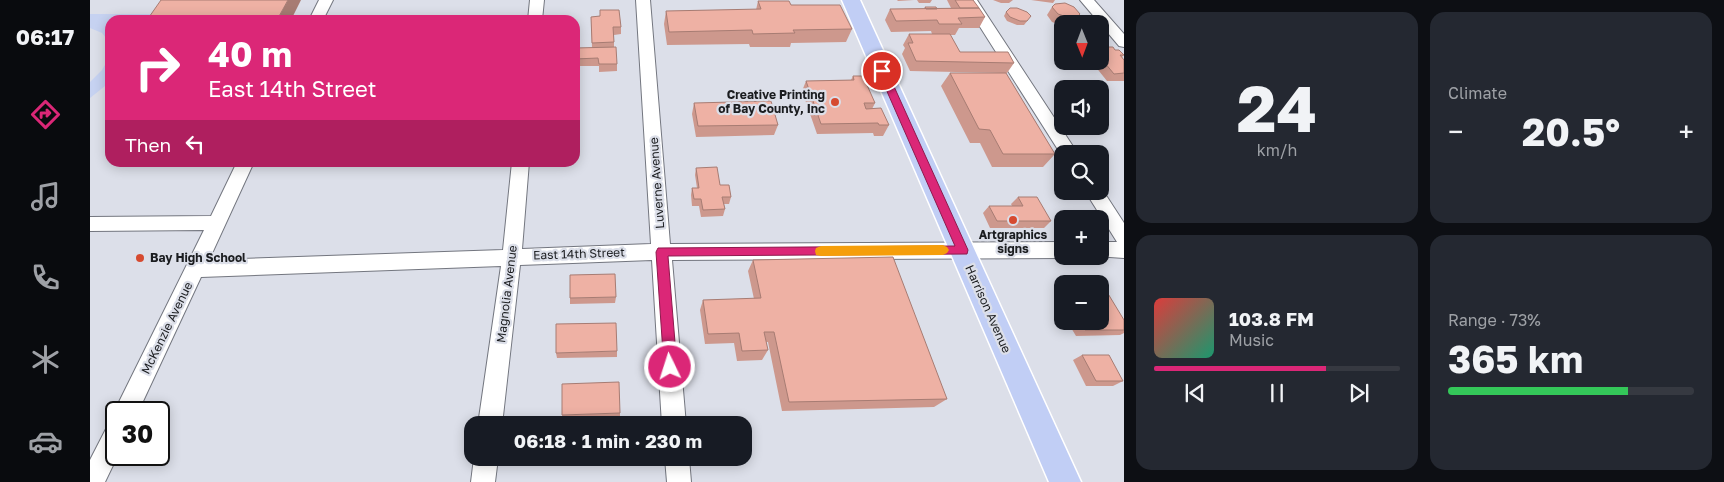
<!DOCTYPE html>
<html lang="en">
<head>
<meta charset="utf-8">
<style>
	:root { --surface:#171b24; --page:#242831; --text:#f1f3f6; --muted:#9ea1a6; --line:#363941; --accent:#db2777 }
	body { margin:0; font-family:"Golos Text",sans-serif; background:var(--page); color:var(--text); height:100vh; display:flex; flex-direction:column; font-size:19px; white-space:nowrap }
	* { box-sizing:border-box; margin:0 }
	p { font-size:16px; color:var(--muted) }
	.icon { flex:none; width:28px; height:28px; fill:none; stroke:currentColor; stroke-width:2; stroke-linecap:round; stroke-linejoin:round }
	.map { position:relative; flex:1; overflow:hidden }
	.side { display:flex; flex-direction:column; gap:12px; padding:12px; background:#0d0f14; width:600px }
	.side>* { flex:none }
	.guide { position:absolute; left:15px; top:15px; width:475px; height:152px; border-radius:15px; box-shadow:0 2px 12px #0003; background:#db2777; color:#fff; overflow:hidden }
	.needle { width:32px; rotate:179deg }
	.controls { position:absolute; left:964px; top:15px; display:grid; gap:10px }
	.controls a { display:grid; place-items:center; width:55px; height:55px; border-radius:10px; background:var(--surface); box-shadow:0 2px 12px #0003; font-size:25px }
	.speed { position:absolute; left:15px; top:401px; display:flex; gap:10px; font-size:25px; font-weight:700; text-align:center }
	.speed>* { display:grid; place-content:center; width:65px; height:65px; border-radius:50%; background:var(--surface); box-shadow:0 2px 12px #0003; line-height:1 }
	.speed .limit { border:2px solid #111; border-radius:8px; background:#fff; color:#111 }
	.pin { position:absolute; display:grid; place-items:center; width:42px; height:42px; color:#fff; margin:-21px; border:2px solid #fff; border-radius:50%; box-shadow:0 1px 5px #0007 }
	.me { position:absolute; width:55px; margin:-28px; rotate:356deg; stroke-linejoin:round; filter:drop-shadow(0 0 4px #0008) }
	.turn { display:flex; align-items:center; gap:18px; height:105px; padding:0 20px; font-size:22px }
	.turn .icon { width:65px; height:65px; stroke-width:2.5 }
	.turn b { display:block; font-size:35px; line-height:42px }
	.then { display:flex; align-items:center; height:48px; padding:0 20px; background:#0003; gap:10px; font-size:19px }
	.big { font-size:38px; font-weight:700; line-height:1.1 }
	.side .card { flex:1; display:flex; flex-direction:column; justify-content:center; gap:8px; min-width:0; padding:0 18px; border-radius:15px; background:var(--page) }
	.side .dial { align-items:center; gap:0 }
	.dial b { font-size:65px; line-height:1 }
	.song { display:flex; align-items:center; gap:15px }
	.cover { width:60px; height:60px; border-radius:8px; background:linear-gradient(135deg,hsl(0 70% 55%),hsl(160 70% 35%)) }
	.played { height:5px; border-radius:2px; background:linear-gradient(90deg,var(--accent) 70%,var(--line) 70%) }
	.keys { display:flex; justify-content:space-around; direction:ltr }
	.heat { display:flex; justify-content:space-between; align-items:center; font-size:28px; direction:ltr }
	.charge { height:8px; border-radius:4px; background:linear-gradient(90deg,#34c759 73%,var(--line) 0) }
	.side .tiles { flex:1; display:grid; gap:12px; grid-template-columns:repeat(2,1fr) }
	.trip { position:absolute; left:374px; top:416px; width:288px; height:50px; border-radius:15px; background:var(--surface); box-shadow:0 2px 12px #0003; font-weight:700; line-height:50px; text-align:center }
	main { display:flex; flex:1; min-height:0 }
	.tab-bar { display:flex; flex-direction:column; width:90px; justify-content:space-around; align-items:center; background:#090b0e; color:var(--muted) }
	.tab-bar .icon { width:35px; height:35px }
	.tab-bar .selected { color:var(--accent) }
	.tab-bar b { font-size:22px; color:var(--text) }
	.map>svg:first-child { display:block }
	.green { fill:#c6d2f1 }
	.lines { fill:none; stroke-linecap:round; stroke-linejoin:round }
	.minor-casing { stroke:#73767f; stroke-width:2 }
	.major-casing { stroke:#fff; stroke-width:3 }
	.minor { fill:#fff; fill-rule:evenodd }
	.major { fill:#c1cef5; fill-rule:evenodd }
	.wall { fill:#cd988d }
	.shaded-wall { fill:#a77c73 }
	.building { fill:#eeb1a4; stroke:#a77c73 }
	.route { fill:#db2777; stroke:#8e194d }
	.slow { fill:#f59e0b }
	.poi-dot { fill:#d64a30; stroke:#dcdfe9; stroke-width:2 }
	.labels { text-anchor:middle; stroke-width:4.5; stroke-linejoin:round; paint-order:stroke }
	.poi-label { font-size:12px; font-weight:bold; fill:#1b1d20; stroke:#dcdfe9; text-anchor:end }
	.street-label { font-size:12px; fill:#1b1d20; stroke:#dcdfe9 }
</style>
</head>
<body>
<main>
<nav class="tab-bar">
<b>06:17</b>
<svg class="icon selected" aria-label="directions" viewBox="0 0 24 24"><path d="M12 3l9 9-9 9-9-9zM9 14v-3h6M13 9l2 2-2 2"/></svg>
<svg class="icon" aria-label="music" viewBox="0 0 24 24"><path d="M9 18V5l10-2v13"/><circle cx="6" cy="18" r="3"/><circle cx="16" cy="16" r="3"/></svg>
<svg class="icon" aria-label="phone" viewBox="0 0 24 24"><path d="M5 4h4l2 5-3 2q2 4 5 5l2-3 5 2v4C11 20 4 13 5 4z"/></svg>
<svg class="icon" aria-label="climate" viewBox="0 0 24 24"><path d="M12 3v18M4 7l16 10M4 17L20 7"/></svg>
<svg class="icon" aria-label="car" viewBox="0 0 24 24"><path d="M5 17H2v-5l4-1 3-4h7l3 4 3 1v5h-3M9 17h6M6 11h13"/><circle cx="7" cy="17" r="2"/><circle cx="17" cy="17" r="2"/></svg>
</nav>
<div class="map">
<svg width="1034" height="482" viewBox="0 0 1034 482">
	<rect width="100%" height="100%" fill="#dcdfe9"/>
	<path class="green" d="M0,14H71L66,20H20V43L12,33L0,28Z
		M20,56V82L0,98V82L12,70Z"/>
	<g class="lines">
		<defs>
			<path id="minor" d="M229,0H243L233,20H219Z
				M440,0H454L452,20H438Z
				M546,0H560L580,244L972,242V256H977L972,258L582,260L596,425H572L562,260L430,265L412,425H388L411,266L111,277L48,412H26V416L25,412L28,404L114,230L0,231V217L121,216L147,162H164L119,260L413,250L422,162H439L432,249L561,244Z
				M873,0H887L988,154H972V156Z
				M990,0H1004L1034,34V47L1029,46Z
				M1010,186L1034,223V258L1005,256H1010V242H1027L995,191H1010Z
				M26,421L28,455L15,482H0V460L18,425Z
				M384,458H408L405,482H381Z
				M575,458H599L601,482H577Z"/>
			<path id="major" d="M752,0H770L991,482H959Z"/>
		</defs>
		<use href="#minor" class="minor-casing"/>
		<use href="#major" class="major-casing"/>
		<use href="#minor" class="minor"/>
		<use href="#major" class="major"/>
	</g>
	<path class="wall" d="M807,0H824L808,1Z
		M827,0H842L840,3H829Z
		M857,0H883L895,17L889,28H869L865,35H860L870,52L924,63L917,73H916L965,154L953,167H902L890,143H880L851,86L860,73H912L820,71L812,54L815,48L813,45L819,34H842L841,31L801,32L795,20L800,9H834L835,7L847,9L861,8Z
		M903,0H923L919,3H911Z
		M941,0H965L963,3Z
		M668,1L701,5L762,29L756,42L701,43L700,47H660L659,44L577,45L574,24L576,11L666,10Z
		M962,7L990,14L982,24H972V25H971L962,22L957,15Z
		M510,10L531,27V34L524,35V47L527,64V71L509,72V66H485V48H502L501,17L510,16Z
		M916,12L938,20L934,25H927L917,21L914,16Z
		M1010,47L1025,50L1034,55L1032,57L1034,60V81H1017L1001,61H1010Z
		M763,76L785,103L782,109L799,125L793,136H784L783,133L727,134L712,91L716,81L761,80Z
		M604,103L688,125L684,135L606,137L602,114Z
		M990,126H1005L1008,130L1004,134H993L989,128Z
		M606,168L630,185L641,197L639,204H634L635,209L633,216L611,217L609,206H602L601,195L602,188H607L605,175Z
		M928,197L961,221L954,228H900L893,213L899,206H922L921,204Z
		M663,260L857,399L844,407L692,411L678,342H676L678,350L672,360L647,361L644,343L615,344L610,310L613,300L664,299L658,271Z
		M972,279L990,284H972V312L965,299L969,295L964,285Z
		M526,297L525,303L480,304V298Z
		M1034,320V333L1030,335L986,336L977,321H1010Z
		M527,351V357L467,358L466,353Z
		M992,355L1033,381L1023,386H996L983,360Z
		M530,413V417L473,419L472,415Z"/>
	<path class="shaded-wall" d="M198,0H211L201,20H187Z"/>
	<path class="building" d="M71,0H198L187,20H57Z
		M865,0H883L889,8H870Z
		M668,1H699L701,5H750L762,29L703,30L705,33L663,34L662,30L579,32L576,11L671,9Z
		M975,3L984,7L990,14L987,17H977L968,14L962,7L965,4Z
		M835,7H846L847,9H836Z
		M889,8L895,17L868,18L872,24H849L847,20L806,21L800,9Z
		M920,8H927L937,12L941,16L937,21H930L920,17L916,12Z
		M510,10H529L531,27H523L524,42L502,43L501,17L510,16Z
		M819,34H860L870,52H918L924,63L826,61L818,43H823Z
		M526,47L527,64H509L508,58L485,59V48Z
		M1010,47H1023L1025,50H1029L1034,55H1030L1034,60V73L1024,74L1010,57Z
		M860,73H916L965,154H913L900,130L889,129Z
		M763,76H773L785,103H774L776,109L791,108L799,125H789L788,123L731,124L716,81L764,80Z
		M681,101L688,125L608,126L604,103Z
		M994,126H1005L1008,130H997Z
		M627,167L630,185H639L641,197H632L635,209L613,210L611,199H604L602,188H609L606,168Z
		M928,197H947L961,221H907L899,206H933Z
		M803,257L857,399L699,402L684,332H674L678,350L652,351L649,333L618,334L613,300L671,298L663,260Z
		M525,274L526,297L480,298V275Z
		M972,279H987L990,284H974Z
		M1010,292H1017L1034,320V330H995L989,321H1010Z
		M526,323L527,351L466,353V324Z
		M992,355H1019L1033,381H1006Z
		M529,382L530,413L472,415V384Z"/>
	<path class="route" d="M792,68L797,71L878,250L877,254L578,256L587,367L585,372L580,373L576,372L574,367L566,252L568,248L865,246L788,71Z"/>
	<path class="slow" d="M853,245L857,247L859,250L857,253L853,255L731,256L726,255L725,251L726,248L731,246Z"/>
	<g class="poi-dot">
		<circle cx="745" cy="102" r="5"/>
		<circle cx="923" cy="220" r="5"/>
		<circle cx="50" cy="258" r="5"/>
	</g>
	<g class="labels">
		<g class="poi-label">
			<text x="735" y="99">Creative Printing<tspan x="735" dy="14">of Bay County, Inc</tspan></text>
			<text x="923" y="239" text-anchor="middle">Artgraphics<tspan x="923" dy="14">signs</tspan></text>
			<text x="60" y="262" text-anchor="start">Bay High School</text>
		</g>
		<g class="street-label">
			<text transform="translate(567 183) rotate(-94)" y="4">Luverne Avenue</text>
			<text transform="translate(489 254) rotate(-2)" y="4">East 14th Street</text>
			<text transform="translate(417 294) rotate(-83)" y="4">Magnolia Avenue</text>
			<text transform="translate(898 309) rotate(66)" y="4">Harrison Avenue</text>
			<text transform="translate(77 328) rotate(-64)" y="4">McKenzie Avenue</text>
		</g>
	</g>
</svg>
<div class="controls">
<a><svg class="needle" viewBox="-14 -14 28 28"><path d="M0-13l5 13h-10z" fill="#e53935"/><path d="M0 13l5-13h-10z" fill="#9ea1a6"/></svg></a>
<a><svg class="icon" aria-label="sound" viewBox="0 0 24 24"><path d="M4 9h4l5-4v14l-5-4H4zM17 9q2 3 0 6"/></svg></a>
<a><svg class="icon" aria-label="search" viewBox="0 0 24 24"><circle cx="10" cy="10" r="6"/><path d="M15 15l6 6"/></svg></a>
<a>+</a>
<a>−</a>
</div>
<div class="speed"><div class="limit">30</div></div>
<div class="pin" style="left:792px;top:71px;background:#d93025"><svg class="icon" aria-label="arrive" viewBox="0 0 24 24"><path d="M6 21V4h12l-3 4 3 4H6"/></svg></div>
<svg class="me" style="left:580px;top:367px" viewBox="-20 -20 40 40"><circle r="17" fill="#db2777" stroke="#fff" stroke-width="3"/><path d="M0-11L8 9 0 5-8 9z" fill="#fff"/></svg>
<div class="trip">06:18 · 1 min · 230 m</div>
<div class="guide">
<div class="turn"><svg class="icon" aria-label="right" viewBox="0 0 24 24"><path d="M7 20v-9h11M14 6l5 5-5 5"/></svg><div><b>40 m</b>East 14th Street</div></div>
<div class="then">Then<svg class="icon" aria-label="left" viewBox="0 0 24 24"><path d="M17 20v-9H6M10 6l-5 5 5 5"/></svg></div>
</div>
</div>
<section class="side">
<div class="tiles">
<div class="card dial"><b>24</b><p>km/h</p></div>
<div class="card"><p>Climate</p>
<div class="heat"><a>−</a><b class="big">20.5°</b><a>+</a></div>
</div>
<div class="card">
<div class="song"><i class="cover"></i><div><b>103.8 FM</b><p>Music</p></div></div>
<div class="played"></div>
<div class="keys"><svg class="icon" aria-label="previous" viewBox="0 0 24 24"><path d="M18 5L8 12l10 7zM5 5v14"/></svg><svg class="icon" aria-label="pause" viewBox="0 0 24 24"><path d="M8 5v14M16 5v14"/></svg><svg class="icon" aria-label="next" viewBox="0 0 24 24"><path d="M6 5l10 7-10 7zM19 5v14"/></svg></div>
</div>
<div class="card"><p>Range · 73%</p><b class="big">365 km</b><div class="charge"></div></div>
</div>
</section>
</main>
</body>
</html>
